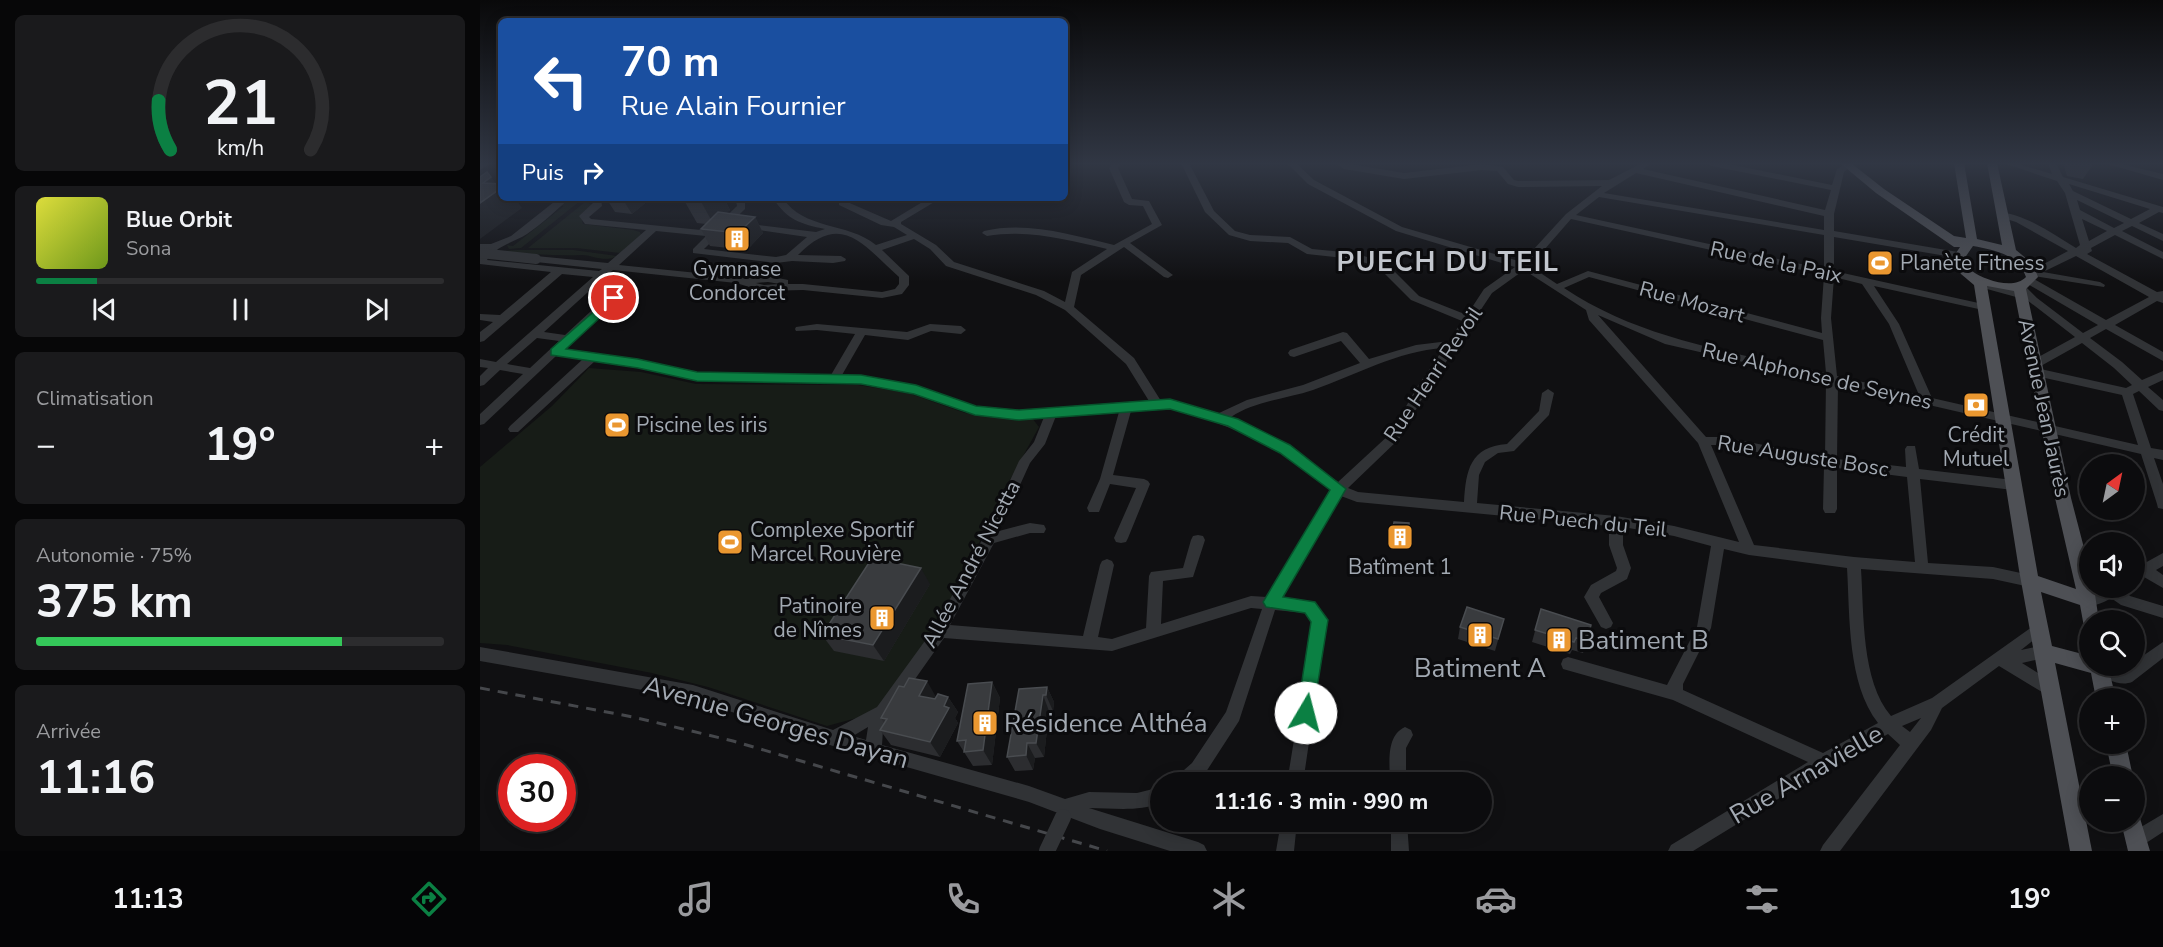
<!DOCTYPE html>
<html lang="fr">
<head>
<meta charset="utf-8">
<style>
	:root { --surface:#0c0c0e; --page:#1a1a1c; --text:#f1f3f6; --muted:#9a9b9e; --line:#2c2c2e; --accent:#0b8043 }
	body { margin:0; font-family:"Nunito Sans",sans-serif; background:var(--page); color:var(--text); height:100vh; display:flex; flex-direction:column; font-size:22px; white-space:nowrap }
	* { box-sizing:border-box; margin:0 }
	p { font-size:20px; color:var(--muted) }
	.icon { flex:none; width:33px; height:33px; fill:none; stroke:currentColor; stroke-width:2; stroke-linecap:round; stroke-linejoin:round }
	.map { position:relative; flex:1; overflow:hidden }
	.drawer { display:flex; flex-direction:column; gap:15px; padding:15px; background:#070708; width:480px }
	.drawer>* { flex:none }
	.top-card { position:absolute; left:18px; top:18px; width:570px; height:183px; border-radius:9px; box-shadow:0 3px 15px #0003,0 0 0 2px var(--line); background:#1a4fa0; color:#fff; overflow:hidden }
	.needle { width:39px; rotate:33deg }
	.controls { position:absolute; left:1599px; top:454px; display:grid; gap:12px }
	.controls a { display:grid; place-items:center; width:66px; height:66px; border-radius:50%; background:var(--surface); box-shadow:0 3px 15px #0003,0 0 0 2px var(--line); font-size:30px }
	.speed { position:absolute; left:18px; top:754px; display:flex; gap:12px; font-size:30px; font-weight:700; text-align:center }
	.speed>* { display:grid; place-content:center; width:78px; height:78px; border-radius:50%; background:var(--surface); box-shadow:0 3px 15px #0003,0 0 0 2px var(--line); line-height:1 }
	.speed .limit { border:9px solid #d22; background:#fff; color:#111 }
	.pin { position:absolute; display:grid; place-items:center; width:51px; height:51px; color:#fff; margin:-26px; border:3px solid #fff; border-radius:50%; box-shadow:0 2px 6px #0007 }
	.me { position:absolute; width:66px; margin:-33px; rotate:8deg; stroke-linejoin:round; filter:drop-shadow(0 0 4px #0008) }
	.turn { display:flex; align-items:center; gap:21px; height:126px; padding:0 24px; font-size:27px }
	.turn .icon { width:78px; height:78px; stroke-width:2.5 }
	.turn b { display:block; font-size:42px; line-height:51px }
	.then { display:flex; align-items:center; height:57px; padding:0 24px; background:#0003; gap:12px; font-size:22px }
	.big { font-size:45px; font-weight:700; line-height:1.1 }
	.drawer .widget { flex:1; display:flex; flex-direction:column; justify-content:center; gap:9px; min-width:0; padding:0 21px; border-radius:9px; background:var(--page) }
	.drawer .dial { align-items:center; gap:0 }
	.dial svg { height:156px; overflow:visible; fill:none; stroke:var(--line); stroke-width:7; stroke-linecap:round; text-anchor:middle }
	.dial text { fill:var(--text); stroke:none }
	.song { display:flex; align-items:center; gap:18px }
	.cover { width:72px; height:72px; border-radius:9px; background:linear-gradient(135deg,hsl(60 70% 55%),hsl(80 70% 35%)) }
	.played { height:6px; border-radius:3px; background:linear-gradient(90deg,var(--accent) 15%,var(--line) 15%) }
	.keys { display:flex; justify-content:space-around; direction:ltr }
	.heat { display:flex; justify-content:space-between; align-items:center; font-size:33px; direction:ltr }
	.charge { height:9px; border-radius:4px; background:linear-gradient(90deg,#34c759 75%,var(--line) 0) }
	.trip { position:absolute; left:670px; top:772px; width:342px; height:60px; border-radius:30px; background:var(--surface); box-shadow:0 3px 15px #0003,0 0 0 2px var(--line); font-weight:700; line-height:60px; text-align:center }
	.menu { display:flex; height:96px; justify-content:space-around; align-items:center; background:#050506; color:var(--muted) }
	.menu .icon { width:42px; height:42px }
	.menu .active { color:var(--accent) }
	.menu b { font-size:27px; color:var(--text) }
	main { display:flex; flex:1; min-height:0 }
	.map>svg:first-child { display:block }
	.green { fill:#171c17 }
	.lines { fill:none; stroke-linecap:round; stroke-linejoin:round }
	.minor { fill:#313336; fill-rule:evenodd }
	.major { fill:#4e5055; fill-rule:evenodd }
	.rail { stroke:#45474b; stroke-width:3; stroke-dasharray:10 8; stroke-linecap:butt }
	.minor-bridge-far1 { stroke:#313336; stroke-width:10 }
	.minor-bridge { stroke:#313336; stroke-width:16 }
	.wall { fill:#2c2d30 }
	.shaded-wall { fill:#1b1c1e }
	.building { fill:#393b3e; stroke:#494c50; stroke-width:1.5 }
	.route { fill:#0b8043; stroke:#07532c; stroke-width:1.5 }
	.labels { text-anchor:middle; stroke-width:6; stroke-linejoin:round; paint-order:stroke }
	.street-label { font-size:21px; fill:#a2a9b2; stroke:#0b0b0d }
	.poi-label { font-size:21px; fill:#a2a9b2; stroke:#0b0b0d; text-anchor:start }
	.near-poi-label { font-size:26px; fill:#a2a9b2; stroke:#0b0b0d; text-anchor:start }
	.near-street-label { font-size:26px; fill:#a2a9b2; stroke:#0b0b0d }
	.district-label { font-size:27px; font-weight:bold; letter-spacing:1.5px; fill:#c3c7ce; stroke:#0b0b0d }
</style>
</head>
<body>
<main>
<section class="drawer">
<div class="widget dial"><svg viewBox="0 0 100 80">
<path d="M14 69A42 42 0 1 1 86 69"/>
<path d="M14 69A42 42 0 0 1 8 44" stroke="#0b8043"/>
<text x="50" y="56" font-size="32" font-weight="700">21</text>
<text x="50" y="72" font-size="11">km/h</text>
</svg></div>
<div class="widget">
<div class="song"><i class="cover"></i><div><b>Blue Orbit</b><p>Sona</p></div></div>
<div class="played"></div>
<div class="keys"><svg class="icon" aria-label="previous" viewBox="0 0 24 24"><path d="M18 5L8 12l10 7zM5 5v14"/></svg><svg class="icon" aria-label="pause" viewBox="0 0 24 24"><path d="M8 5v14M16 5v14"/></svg><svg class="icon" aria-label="next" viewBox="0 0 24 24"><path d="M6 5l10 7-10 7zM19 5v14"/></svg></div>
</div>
<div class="widget"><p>Climatisation</p>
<div class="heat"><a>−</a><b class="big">19°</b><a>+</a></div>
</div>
<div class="widget"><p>Autonomie · 75%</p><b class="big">375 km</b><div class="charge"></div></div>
<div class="widget"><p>Arrivée</p><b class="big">11:16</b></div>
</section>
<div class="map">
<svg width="1683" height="851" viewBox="0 0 1683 851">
	<rect width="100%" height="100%" fill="#101012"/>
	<path class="green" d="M90,201H100L41,248L29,249L27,245L33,246L84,206L80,205Z
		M105,202L113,205L101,217L103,224L153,230L160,232L161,235L140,253L96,248H48Z
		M38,250H93L137,256C125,263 112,255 102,255C74,256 46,254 18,251Z
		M109,368L161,372L216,384L378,385L428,393L485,413L552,418L559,427L522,494L477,590L424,681L399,712L347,726L228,687L172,673L27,645L0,643V467L72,406Z"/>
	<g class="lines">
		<path class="minor" d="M0,163H11L0,170Z
			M633,163H642L638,168L652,199L669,201L682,225L650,243L693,275L688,278L684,277L644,247L601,275L594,307L654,358L681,401L690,400L739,413L767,400L823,385L880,363L861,341L814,357L810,356L808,353L810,350L863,332L867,333L889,359L936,345L969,341L982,321L931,300L900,269L889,264L873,259L827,254L808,243L770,241L749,235L725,212L701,163H709L734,211L755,231L770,235L810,237L832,249L874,253L897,260L908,265L939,296L987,315L1004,289L1035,267L916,231L828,184L807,163H816L834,180L922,227L1042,262L1086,214L1122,186L1038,187L1028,184L1017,171L1002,170L924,179L864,169L855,163H864L924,173L1002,164L1023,167L1034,180L1038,181L1129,180L1162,163H1172L1163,169L1345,210L1351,190L1232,166L1228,163H1243L1352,185L1357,169L1367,163L1371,166L1364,172L1354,214V231L1478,252L1483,255L1478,258L1354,237V271L1503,304L1508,307L1503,310L1394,286L1419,324L1452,398L1658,445L1642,395L1556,376L1550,372L1556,368L1646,388L1652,385L1634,368L1602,343L1559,367H1551L1549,364L1551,361L1595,337L1547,300L1496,286L1495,284L1500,281L1538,291L1534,286L1535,284H1543L1557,298L1603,333L1618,325L1546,283V279H1554L1626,320L1669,297L1596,256L1563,272L1620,282L1625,285L1624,287L1548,275V271L1544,268L1545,266H1560L1588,251L1536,222L1520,217V213C1541,211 1577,237 1596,248L1600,245L1585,193L1577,181L1523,163H1535L1572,174L1568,163H1576L1583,177L1683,207V213L1679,212L1659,223L1683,234V241L1652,226L1642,231L1683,252V259L1635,235L1611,248L1612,251L1607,254L1677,292L1683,291V303L1677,301L1635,325L1683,352V361L1626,329L1610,338L1642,362L1662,380L1683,371V380L1668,387L1683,400V411L1679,410L1659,391L1653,394L1671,448L1683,450V460L1674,458L1683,484V509L1678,508L1677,504L1661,454L1358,384L1357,459L1426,467L1425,449L1427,446H1435L1439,469L1533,480L1538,482L1539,485L1538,488L1533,490L1440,479L1448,563L1513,567L1550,575L1555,577L1557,581L1555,585L1550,587L1513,579L1381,569C1384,613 1381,681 1411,716L1452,698L1559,622L1564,624L1566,628L1564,632L1541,650L1564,645L1569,647L1571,652L1569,657L1542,663L1577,685L1580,690L1577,695L1572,697L1567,695L1519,666L1462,708L1451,730L1360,851H1340L1343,845L1420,745L1408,734L1350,767L1213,851H1188L1191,845L1328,762L1193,700L1083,669L1081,664L1083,659L1088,657L1187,685L1217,627L1231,546L1194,536L1143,527V545L1151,568L1147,579L1121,593L1119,597L1133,623L1131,627L1126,629L1121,627L1104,597L1111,585L1136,571L1137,568L1129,545V526L877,502L861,496L801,599L834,603L847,620L823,783H807L833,622L825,613L795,610L759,721L724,775L714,783H694L696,777L712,763L746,712L782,609L771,608L632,651L464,638L409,716L403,730L402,745L549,786L585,799L609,792L657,793L681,787V803C657,812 634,808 609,808L718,842L724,845L727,851H690L620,829L549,802L353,746L213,699L0,661V647L213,685L353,730L397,707L455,627L503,538L539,461L554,442L564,417L539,419L495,415L434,394L381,383L217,381L158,367L115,361L38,432H30L28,429L30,426L103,359L76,356L4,424L0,425V414L43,374L20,370L4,385L0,386V376L8,368L0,367V359L16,362L113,277L82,274L4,341L0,342V332L13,322L0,320V314L20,315L71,272L0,264V254L4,250H0V244H11L31,236L79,198L121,199L122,206L109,217L111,219L231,231L257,206L256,201L244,200L242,198H265V209L224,249L296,257L306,255L327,237L265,228L262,227V223L336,232L345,229C321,224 307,220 293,198H303C323,230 368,222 396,245L427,235L414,227L401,225L359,205V201H365L411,221L449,198H461L421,222V224L456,245L474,262L564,291L585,302L592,272L627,249C588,240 548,229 507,236L502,233L504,231C547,221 592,235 634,245L672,224L663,206L649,205L644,202L629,168ZM1156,173L1344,216V230L1124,193ZM1589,184L1670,209L1651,219L1593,191ZM1119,197L1344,235V269L1096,215ZM88,200L113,203L99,216L105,224L166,230L128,263L56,256L51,259L56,262L122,269L119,271L7,260C15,246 33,243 47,234C62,224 75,211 88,200ZM1597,200L1644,223L1634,228L1600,210ZM1091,219L1344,275L1341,318L1342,333L1108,271L1077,284L1050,266ZM1602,219L1627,231L1609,241ZM176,231L226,236L213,249V253L296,263L312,261L353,263L365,261L366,259L361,256L318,255C362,210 384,246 419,277V284L415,289L402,292L323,284H308V280L288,276L257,277L139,265ZM434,239L450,249L466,266L556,295L585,310L646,364L669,401L539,411L496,407L436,386L381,375H362L385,335L428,340L451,331L481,334L486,330L481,326L450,324L427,332L337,324L316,327L315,329L316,331L337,330L375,334L351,375L217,373L158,359L83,349L150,285L149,283L124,278L133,270L256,283L283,291L323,290L402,298L422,294L429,285V276L402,250ZM1044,270L1106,310L1109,320L1218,443L1259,542L1194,526L1136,516L997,503L999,475L1005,462L1018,453L1034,451L1069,415L1074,393L1068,389L1062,393L1059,411L1027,444C990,447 986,470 984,502L878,492L868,488L919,439L946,392L1012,293ZM1109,277L1343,340L1346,373C1257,353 1161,340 1084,288ZM1354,277L1382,284L1409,324L1439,395L1357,376L1351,318ZM288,282L300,284L284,285L276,283ZM118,283L137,287L85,335L64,332ZM1118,315L1185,344L1346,381L1345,457L1243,437H1226ZM57,338L79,341L50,368L27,364ZM964,348L937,387L911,433L858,482C821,454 793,435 751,417C775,401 806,399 833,390C876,375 917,351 964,348ZM690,408C728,419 764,431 798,451C817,462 834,477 851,490L787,597L771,596L681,624L683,581L713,577L725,540L723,536L718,535L713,536L711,540L703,568L671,572L669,576L666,628L632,639L618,637L634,565L632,561L627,559L622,561L620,565L603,636L470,625L514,543L550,533H564L566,529L564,525L550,523L519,531L550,463L565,444L576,416L639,412L620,479L607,508L609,512H619L630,484L656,488L634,538L636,542L641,543L646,542L648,538L670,484L668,481L664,479L633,475L651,411ZM1231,445H1243L1344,466L1343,509L1345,513H1355L1357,509V468L1427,477L1435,562L1374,557L1274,545ZM1244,549L1269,555L1367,568C1370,616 1367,683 1398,723L1343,753L1203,690V684L1231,628ZM1441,718L1430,732L1422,726ZM388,727L386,740L373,736Z
			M1624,163H1637L1683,174V180Z
			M1683,553V566L1676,570L1683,575V588L1664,577L1654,582V569Z
			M1623,588H1642L1650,596L1683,606V618L1641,605L1631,598C1623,603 1613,608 1603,604L1601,600L1603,596L1616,593Z
			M1683,642V658L1652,682C1639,687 1626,678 1614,673L1612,668V666H1631L1644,670L1650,666H1654V662Z
			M925,727L931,730L933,735L926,748V783H910C910,765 905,736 925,727Z
			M1683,814V832L1663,845L1649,840L1646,834L1649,828L1655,825L1661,827Z
			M801,822H817L814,851H796Z
			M911,822H927L929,851H911Z"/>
		<path class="major" d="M1360,163H1371L1404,189L1474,236L1486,238L1474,163H1484L1497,239L1522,245L1507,163H1517L1536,250L1553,264L1558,277L1546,289L1591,498L1610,571V588H1614L1619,621H1610V629L1604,627L1600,605L1561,592L1572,646L1610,656V666H1628L1636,699H1616L1611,673L1575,663L1612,851H1590L1539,570L1494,285L1481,274L1472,259L1480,247H1474L1396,193ZM1493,246C1514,250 1538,254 1546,277C1534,290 1504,280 1492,271C1489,268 1487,263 1484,259ZM1507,286L1534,291L1575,498L1596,589L1558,576Z
			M1626,744H1646L1653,777H1633Z
			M1654,812L1659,815L1670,851H1648L1641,822H1654Z"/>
		<path class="rail" d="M0,688L153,717L253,741L627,851"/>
		<path class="minor-bridge-far1" d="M0,253L56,259"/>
		<path class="minor-bridge" d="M567,851L583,817"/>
	</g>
	<path class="wall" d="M1583,163H1614L1603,179L1587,176Z
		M126,198H169L170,199L152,214L135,212Z
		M198,198H244L250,210L246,213L275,217L283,233L267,250L230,246L221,229L226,224L217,223L205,202H200Z
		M914,522L929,535L928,544L911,542Z
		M450,584L404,661L354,651L342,635Z
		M1061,609L1107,641L1103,653L1092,650L1090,654L1052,642Z
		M1024,619L1015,651L978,639L980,627Z
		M512,682L520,698L512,765L493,766L477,741Z
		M567,687L574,702L573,711H569L564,757L555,758L553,770L535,771L527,757Z
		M456,697H468L478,712L475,718L478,723L460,757L411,745L400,730L404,723L401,718Z"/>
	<path class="shaded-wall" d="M11,177L20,189L21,188V198H35L42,208L0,239V203L3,183Z
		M142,198H169L170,199L152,214Z
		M219,198H244L250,210L234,225Z
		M275,217L283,233L267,250L258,233Z
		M441,568L450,584L404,661L393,645Z
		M447,681L456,697L449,711L439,696Z
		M512,682L520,698L512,765L503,750Z
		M567,687L574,702L573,711L566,695Z
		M563,695L569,711L564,757L556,743Z
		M468,697L478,712L475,718L478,723L460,757L450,742L464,706Z
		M547,743L555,758L553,770L546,755Z"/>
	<path class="building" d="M7,172L11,177L3,183L21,184V188L0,203V177Z
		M238,212L275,217L258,233L221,229Z
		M914,522L929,523V535L912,534Z
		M392,558L441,568L393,645L342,635Z
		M987,607L1024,619L1018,639L980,627Z
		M1061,609L1111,625L1107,641L1096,638L1094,642L1055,630Z
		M429,678L447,681L439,696L455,699L458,694L468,697L464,706L469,708L450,742L400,730L407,719L401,718L419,686L424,687Z
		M512,682L503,750L484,752L486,740L477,741L488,684Z
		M567,687L566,695H563L556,743H547L546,755L527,757L539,689Z"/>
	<linearGradient id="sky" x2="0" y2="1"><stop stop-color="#09090a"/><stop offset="0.58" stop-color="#313744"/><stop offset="1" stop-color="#313744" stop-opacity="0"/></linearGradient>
	<rect width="1683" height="282" fill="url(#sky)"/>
	<path class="route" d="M134,294L140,298L138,301L86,349L158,359L217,372L381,375L436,385L496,406L539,410L690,399L758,419L810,445L866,489L803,597L835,602L848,620L832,719L826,722L819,719L817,713L831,622L825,613L786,607L783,602L850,490L800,453L748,426L690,409L539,420L495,415L434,394L381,384L217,381L158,368L71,355V349Z"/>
	<defs>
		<symbol id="building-square" viewBox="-11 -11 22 22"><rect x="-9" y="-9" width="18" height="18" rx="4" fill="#ea9730" stroke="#0b0b0d"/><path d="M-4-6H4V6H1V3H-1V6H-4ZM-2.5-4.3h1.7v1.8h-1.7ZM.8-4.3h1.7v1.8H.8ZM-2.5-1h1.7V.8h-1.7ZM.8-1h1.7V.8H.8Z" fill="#fff"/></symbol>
		<symbol id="stadium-square" viewBox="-11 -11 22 22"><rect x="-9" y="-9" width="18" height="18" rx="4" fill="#ea9730" stroke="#0b0b0d"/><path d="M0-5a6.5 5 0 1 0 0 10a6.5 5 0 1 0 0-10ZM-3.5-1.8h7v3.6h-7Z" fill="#fff"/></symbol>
		<symbol id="bank-square" viewBox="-11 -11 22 22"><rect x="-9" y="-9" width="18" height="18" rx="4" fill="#ea9730" stroke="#0b0b0d"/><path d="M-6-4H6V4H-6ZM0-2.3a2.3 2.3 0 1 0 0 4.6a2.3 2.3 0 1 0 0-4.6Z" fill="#fff"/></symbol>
	</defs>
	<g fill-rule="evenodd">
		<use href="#building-square" x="242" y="224" width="30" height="30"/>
		<use href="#stadium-square" x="1385" y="248" width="30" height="30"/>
		<use href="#bank-square" x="1481" y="390" width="30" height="30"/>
		<use href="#stadium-square" x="122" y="410" width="30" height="30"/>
		<use href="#building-square" x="905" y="522" width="30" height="30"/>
		<use href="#stadium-square" x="235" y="527" width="30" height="30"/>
		<use href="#building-square" x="387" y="603" width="30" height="30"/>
		<use href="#building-square" x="985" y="620" width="30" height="30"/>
		<use href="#building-square" x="1064" y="625" width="30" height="30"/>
		<use href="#building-square" x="490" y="708" width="30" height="30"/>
	</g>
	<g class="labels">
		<g class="street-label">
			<text transform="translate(1296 262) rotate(12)" y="7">Rue de la Paix</text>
			<text transform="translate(1212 302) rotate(15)" y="7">Rue Mozart</text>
			<text transform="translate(953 374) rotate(-56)" y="7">Rue Henri Revoil</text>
			<text transform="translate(1337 376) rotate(13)" y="7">Rue Alphonse de Seynes</text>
			<text transform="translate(1564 408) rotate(78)" y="7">Avenue Jean Jaurès</text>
			<text transform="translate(1323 456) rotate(9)" y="7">Rue Auguste Bosc</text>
			<text transform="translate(1103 521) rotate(6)" y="7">Rue Puech du Teil</text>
			<text transform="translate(491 564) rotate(-62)" y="7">Allée André Nicetta</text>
		</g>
		<g class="poi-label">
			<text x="1420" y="270">Planète Fitness</text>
			<text x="257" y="276" text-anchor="middle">Gymnase<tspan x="257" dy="24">Condorcet</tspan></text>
			<text x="156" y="432">Piscine les iris</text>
			<text x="1496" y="442" text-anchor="middle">Crédit<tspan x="1496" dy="24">Mutuel</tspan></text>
			<text x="270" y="537">Complexe Sportif<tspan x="270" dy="24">Marcel Rouvière</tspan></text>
			<text x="920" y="574" text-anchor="middle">Batîment 1</text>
			<text x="382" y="613" text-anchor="end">Patinoire<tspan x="382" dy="24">de Nîmes</tspan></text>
		</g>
		<g class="near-poi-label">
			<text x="1098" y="649">Batiment B</text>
			<text x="1000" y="677" text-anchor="middle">Batiment A</text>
			<text x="524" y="732">Résidence Althéa</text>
		</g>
		<g class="near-street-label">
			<text transform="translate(296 722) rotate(16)" y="9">Avenue Georges Dayan</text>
			<text transform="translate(1326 774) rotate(-30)" y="9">Rue Arnavielle</text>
		</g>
		<g class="district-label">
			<text x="968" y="271">PUECH DU TEIL</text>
		</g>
	</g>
</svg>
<div class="controls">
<a><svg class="needle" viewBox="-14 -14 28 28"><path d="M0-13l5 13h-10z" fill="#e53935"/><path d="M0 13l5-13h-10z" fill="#9a9b9e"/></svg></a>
<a><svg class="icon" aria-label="sound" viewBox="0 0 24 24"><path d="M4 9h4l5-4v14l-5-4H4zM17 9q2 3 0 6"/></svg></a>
<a><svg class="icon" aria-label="search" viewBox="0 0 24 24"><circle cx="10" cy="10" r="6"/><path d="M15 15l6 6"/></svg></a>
<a>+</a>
<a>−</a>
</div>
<div class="speed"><div class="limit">30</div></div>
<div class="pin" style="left:134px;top:298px;background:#d93025"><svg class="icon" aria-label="arrive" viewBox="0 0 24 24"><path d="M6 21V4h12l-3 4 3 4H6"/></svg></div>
<svg class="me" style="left:826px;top:713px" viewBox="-20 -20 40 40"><circle r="19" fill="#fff"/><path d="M0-13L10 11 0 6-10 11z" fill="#0b8043"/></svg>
<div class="trip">11:16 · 3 min · 990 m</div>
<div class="top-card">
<div class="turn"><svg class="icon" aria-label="left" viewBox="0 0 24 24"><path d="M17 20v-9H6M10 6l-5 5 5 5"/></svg><div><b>70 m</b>Rue Alain Fournier</div></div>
<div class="then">Puis<svg class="icon" aria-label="right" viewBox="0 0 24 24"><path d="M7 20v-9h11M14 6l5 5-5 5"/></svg></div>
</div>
</div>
</main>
<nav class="menu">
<b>11:13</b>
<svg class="icon active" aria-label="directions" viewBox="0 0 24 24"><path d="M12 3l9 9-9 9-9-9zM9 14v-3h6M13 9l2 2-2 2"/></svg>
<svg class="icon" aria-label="music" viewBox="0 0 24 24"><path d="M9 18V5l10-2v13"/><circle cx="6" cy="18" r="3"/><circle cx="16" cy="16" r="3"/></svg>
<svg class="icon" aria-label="phone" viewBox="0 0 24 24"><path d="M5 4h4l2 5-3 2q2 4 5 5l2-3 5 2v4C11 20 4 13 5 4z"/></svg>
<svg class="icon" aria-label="climate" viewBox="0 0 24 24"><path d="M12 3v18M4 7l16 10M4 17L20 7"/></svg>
<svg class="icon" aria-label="car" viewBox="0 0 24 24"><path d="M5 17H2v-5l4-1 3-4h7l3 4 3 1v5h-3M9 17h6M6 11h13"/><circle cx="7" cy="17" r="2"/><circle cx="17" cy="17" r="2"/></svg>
<svg class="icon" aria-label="filters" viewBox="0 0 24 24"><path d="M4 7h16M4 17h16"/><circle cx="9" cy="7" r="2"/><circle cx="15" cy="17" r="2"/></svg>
<b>19°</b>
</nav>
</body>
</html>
